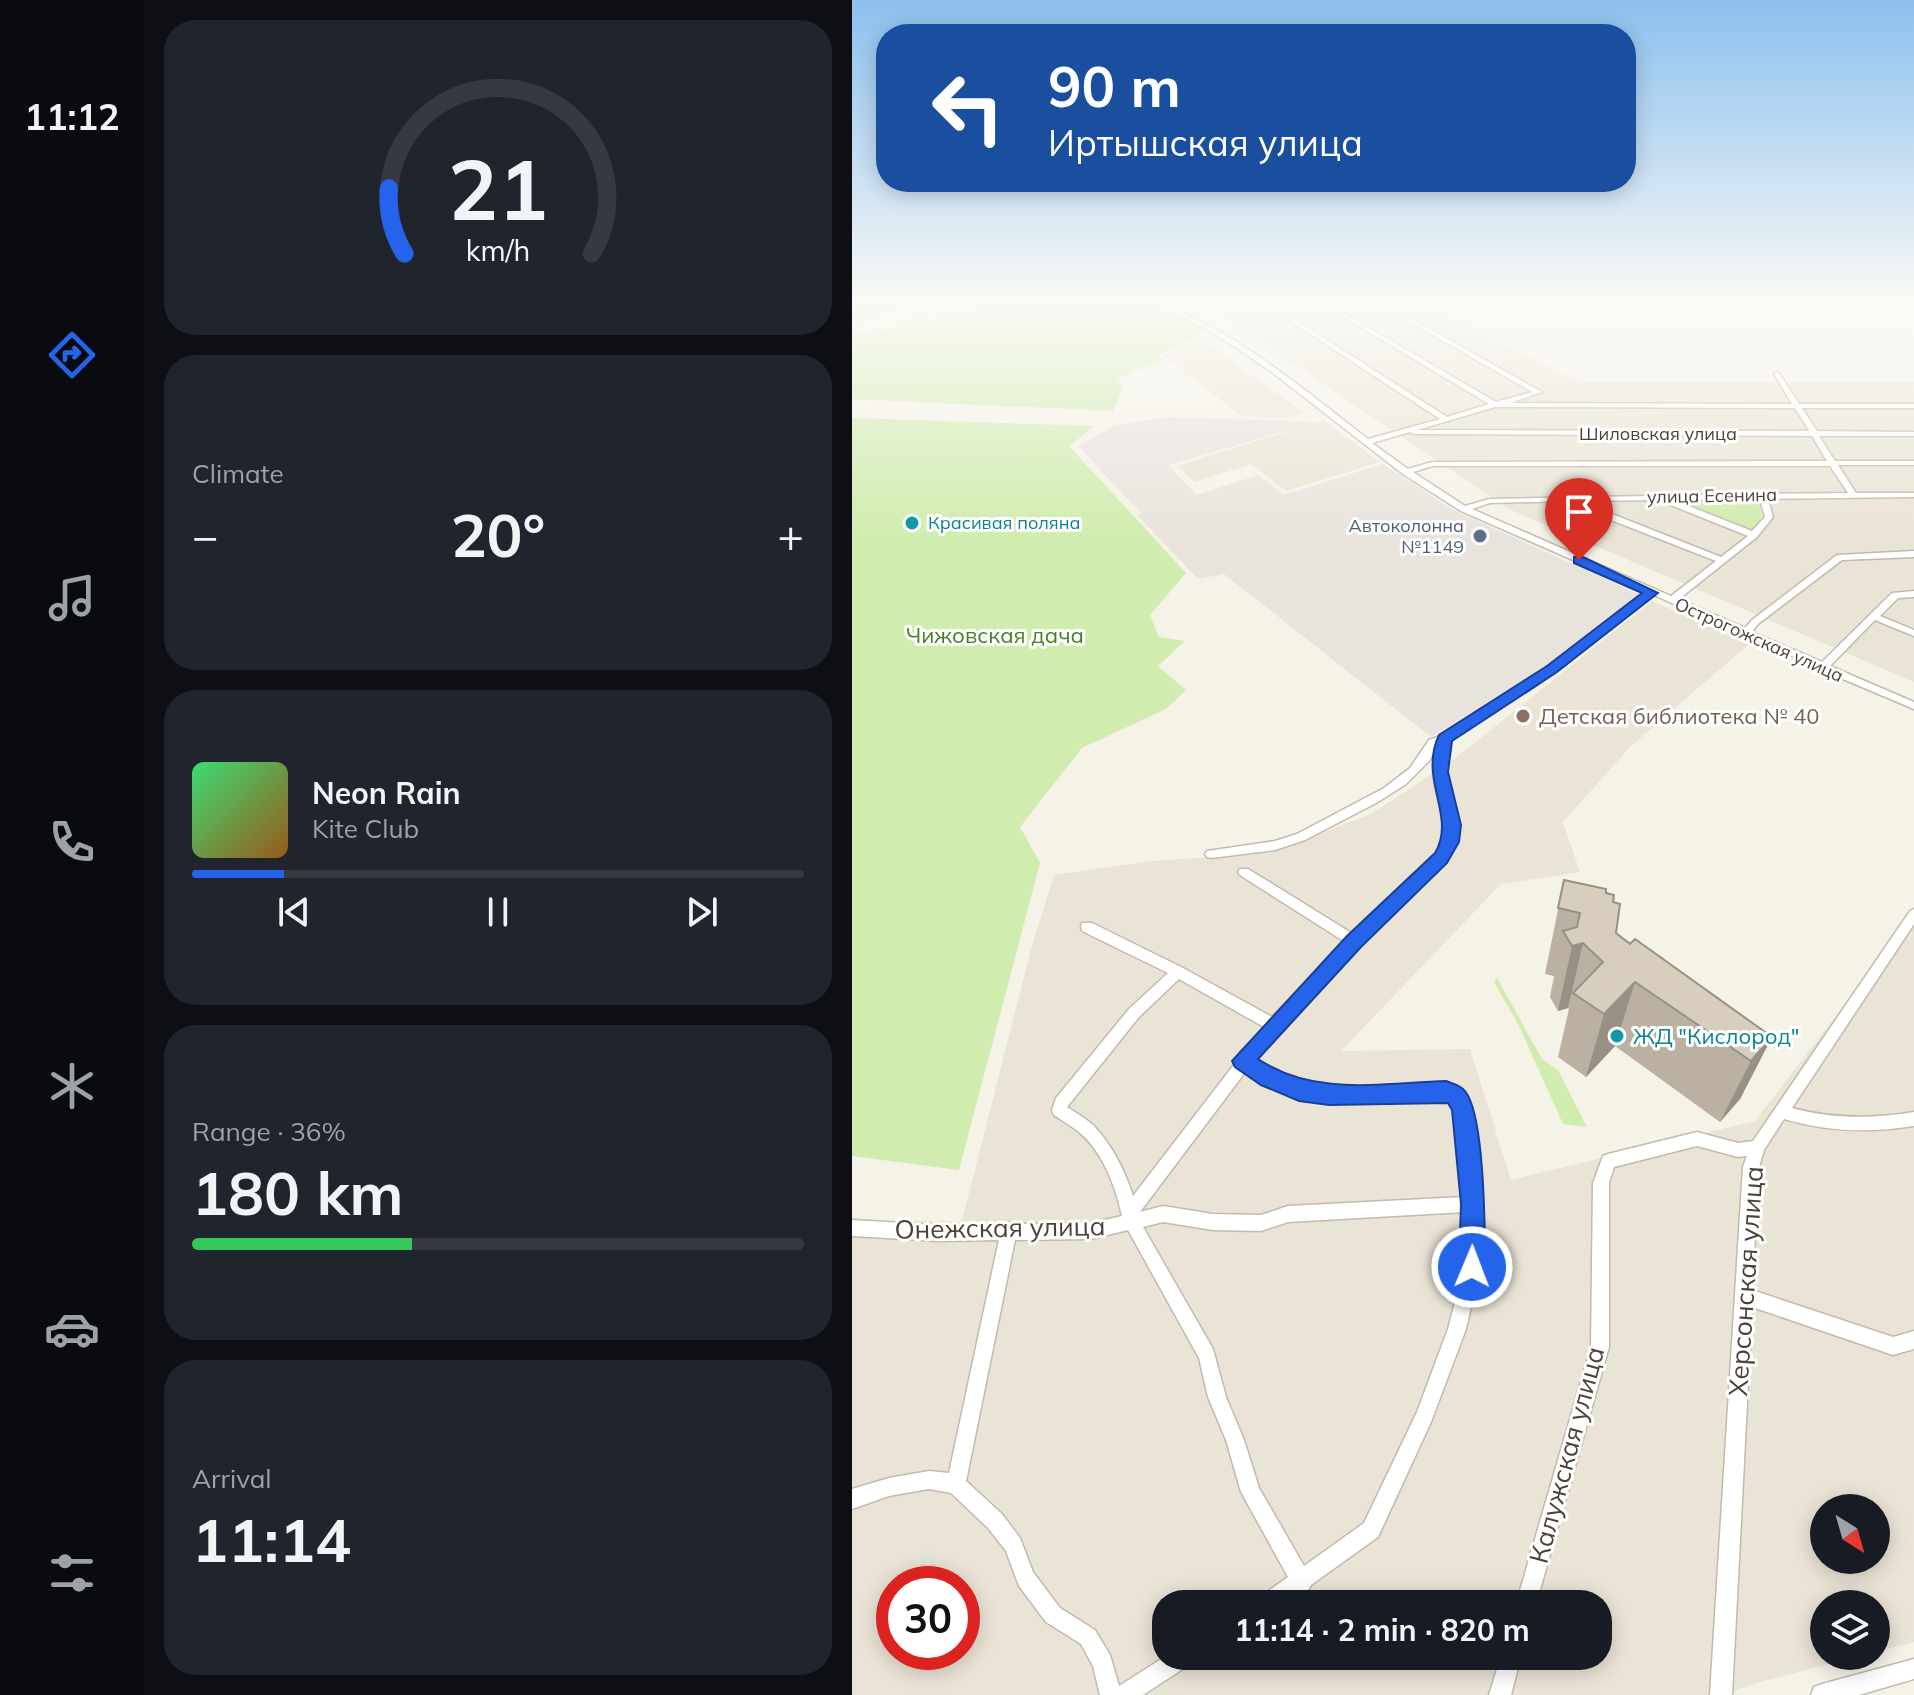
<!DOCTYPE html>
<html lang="en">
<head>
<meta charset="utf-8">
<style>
	:root { --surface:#171b24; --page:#20242c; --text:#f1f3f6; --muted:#9ea1a6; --line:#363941; --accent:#2563eb }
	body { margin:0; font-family:Mulish,sans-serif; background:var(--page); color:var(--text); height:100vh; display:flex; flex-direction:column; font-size:30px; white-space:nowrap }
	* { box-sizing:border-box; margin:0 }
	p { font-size:26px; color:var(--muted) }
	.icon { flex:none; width:44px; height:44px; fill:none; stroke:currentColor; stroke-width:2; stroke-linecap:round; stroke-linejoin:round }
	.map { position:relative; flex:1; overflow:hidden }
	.drawer { display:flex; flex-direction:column; gap:20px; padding:20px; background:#0d0f14; width:708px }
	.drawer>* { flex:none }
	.guide { position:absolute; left:24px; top:24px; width:760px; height:168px; border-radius:32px; box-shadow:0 4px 20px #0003; background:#1a4fa0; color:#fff; overflow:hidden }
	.needle { width:52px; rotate:143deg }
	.tools { position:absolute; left:958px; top:1494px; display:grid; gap:16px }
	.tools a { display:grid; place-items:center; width:80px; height:80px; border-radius:50%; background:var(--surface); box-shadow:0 4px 20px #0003; font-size:40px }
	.speed { position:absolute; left:24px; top:1566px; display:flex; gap:16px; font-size:40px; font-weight:700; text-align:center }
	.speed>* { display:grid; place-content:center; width:104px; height:104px; border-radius:50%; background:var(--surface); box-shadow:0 4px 20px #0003; line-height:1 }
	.speed .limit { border:12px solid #d22; background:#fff; color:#111 }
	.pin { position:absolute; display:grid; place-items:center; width:68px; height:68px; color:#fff; margin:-82px -34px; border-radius:50% 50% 50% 0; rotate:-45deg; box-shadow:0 0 8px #0007 }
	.pin .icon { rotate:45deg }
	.me { position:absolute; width:88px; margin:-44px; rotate:1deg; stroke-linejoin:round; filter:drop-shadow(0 0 6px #0008) }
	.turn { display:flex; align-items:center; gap:28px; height:168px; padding:0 40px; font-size:36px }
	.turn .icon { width:104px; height:104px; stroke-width:2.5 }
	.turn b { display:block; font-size:56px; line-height:68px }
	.big { font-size:60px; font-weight:700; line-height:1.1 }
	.drawer .card { flex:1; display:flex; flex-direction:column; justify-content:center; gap:12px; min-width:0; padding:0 28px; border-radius:32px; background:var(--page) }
	.drawer .dial { align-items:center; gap:0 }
	.dial svg { height:208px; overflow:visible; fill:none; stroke:var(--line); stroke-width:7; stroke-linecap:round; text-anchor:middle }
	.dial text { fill:var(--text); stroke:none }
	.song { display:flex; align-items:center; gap:24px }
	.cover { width:96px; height:96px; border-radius:12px; background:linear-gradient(135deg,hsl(140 70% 55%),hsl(30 70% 35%)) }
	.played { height:8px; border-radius:4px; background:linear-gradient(90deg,var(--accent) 15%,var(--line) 15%) }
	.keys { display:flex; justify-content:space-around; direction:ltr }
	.heat { display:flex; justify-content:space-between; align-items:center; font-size:44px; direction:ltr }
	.charge { height:12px; border-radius:6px; background:linear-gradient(90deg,#34c759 36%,var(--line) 0) }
	.trip { position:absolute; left:300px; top:1590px; width:460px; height:80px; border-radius:32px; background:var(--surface); box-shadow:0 4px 20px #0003; font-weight:700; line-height:80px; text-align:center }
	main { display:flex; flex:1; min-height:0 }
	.dock { display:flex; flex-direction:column; width:144px; justify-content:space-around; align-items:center; background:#090b0e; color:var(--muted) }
	.dock .icon { width:56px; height:56px }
	.dock .on { color:var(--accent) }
	.dock b { font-size:36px; color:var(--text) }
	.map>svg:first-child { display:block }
	.residential { fill:#eae4d6; fill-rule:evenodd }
	.industrial { fill:#e8e3dd }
	.green { fill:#d0ecae }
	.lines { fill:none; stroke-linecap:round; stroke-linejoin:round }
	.minor-casing { stroke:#c2baaa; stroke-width:3 }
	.minor { fill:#fff; fill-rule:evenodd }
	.wall { fill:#bab1a3 }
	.shaded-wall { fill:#979084 }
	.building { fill:#d8cebd; stroke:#979084; stroke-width:2 }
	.route { fill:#2563eb; stroke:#184099; stroke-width:2 }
	.culture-dot { fill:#0f9aa8; stroke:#fff; stroke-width:3 }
	.service-dot { fill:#5c6f8a; stroke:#fff; stroke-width:3 }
	.education-dot { fill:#8d6e63; stroke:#fff; stroke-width:3 }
	.labels { text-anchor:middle; stroke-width:6; stroke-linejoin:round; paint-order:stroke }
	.far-street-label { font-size:18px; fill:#4a4236; stroke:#fff }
	.far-culture-label { font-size:18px; fill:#0d838f; stroke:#fff; text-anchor:start }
	.far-service-label { font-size:18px; fill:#4e5e75; stroke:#fff; text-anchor:end }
	.park-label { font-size:22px; fill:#468124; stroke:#fff }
	.education-label { font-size:22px; fill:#785e54; stroke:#fff; text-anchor:start }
	.culture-label { font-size:22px; fill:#0d838f; stroke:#fff; text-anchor:start }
	.near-street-label { font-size:26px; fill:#4a4236; stroke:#fff }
</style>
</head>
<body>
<main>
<nav class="dock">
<b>11:12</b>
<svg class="icon on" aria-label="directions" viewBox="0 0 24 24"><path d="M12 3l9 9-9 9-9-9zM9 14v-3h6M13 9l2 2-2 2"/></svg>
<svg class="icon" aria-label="music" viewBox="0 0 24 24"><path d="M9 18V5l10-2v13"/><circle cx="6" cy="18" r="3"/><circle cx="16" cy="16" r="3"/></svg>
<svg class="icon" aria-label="phone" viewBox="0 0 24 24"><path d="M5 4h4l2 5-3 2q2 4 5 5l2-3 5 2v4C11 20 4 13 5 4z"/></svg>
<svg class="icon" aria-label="climate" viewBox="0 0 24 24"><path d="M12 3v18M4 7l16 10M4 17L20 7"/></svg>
<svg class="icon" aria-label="car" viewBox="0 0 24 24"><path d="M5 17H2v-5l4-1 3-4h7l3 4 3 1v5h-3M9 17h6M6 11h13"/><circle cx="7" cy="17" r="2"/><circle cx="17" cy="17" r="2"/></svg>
<svg class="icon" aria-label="filters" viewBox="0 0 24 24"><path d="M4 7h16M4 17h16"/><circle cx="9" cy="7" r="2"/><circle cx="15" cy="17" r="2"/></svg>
</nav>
<section class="drawer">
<div class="card dial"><svg viewBox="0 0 100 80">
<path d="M14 69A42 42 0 1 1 86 69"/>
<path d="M14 69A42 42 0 0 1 8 44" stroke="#2563eb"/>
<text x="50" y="56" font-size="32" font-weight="700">21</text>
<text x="50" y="72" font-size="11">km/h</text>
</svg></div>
<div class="card"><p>Climate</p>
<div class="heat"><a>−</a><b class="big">20°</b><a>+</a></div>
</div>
<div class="card">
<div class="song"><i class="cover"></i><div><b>Neon Rain</b><p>Kite Club</p></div></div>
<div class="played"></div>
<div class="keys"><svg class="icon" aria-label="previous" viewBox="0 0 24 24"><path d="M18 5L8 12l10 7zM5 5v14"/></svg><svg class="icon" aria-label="pause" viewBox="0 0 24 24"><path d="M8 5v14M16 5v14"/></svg><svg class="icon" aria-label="next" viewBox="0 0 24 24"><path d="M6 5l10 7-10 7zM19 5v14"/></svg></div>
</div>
<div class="card"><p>Range · 36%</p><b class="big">180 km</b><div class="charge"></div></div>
<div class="card"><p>Arrival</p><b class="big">11:14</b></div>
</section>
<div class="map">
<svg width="1062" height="1695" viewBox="0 0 1062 1695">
	<rect width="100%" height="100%" fill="#f5f2e8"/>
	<path class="residential" d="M348,302H568L727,382H1062V682L659,510Z
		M349,339L453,413L439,418L390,416L311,356Z
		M472,420L528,462L434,491L399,464L343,482L325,466Z
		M800,601L897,644L778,747L711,822L728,872L649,884L489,1051L618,1049L659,1180L903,1121L1062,915V1642L1024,1652V1604H972V1656H1007L901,1684L873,1695H0V1217L22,1221H110L179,949L202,875L300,861L418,853L519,814L601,760ZM972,1508H1024V1560H972ZM42,1584H110V1652H42ZM314,1604H746V1656H314Z"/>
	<path class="industrial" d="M317,417L464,422L316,465L345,495L406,475L432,495L531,464L601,510L793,597L725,647L579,737L372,574L346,579L285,515L289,513L226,446L264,425Z"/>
	<path class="green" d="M0,302H75L0,323Z
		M130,302H163L175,307L195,302H295L341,321L357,331L307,355L310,361L265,378L272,386L261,411L0,399V375L11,372L0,374V334L21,329L41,330L45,322L68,316L81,319L95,311L127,312L115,309Z
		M0,418L243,426L217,446L334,573L298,615L307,637L333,641L306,666L334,690L314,709L230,748L168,827L188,863L107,1170L0,1156Z
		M902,498L908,499L909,519L898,533L814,500Z
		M645,978L690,1059L706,1070L735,1127L711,1124L666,1024L642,982Z"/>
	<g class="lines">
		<defs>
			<path id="minor" d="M300,302H307C334,314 360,327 385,342C431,371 473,406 516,439L588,419L409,302H416L595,417L637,404L466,302H473L644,402L680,392L523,302H530L690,392L658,403L940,404L922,374L925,372L927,373L947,404H1062V408H950L965,431L1062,432V436H967L983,461H1062V465H986L1004,493H1062V497L916,499L921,517L905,537L827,599L893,628L900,620L985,555L1062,551V557L990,560L906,624L900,632L970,662L1040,593L1062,591V597L1046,598L1028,616L1062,630V636L1023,620L978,666L1062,702V709L972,671L966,670L965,667L895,636H890L888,634L802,595L686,684L598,741L593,771L602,814L604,834L593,861L507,945L426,1029L402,1061L436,1080L461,1087L518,1089L594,1084L609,1091L618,1107L629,1204L628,1267L614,1329L579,1422L526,1537L459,1585L457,1589L449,1592L432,1604H405L408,1597L436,1577L389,1492L374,1440L356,1397L347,1358L276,1230L239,1239L163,1240L114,1481L150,1514L168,1538L181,1572L208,1608L243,1630L258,1655L267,1686L314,1656H343L340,1663L291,1695H248L241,1666L229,1644L194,1622L167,1586L154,1551L136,1528L99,1493L77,1489L37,1496L0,1509V1489L37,1478L77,1471L97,1473L147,1240L86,1241L0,1236V1220L86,1225L152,1224L157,1222L162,1224L239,1223L270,1216C264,1188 251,1152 228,1133C220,1126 210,1121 202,1115L200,1110L204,1098L277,1009L316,973L230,931L229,927L230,923H240L331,968L420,1017L493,942L388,875L386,872L388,869H396L501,934L584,855C600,822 583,804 581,771C581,763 584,754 586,745L577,761L554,784L526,802L453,840L423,850L359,858L355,857L353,854L355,851L423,841L445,834L532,788L558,768L577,740L589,736L678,680L794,592L609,511L551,474L421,373L383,347L343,323ZM643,407L943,408L957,431L565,430ZM558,432L562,434L960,436L975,461L580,462L556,469L520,443ZM581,466H978L996,493L915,494L911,493L907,494L637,499L613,506L561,472ZM908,499L913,517L900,531L822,500ZM810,500L811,502L896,536L869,557L727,501ZM717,501L718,504L864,561L819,596L620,509L638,503ZM327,979L412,1027L389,1055L386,1057L384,1062L281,1196C273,1171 260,1145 242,1126C235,1119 224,1113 215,1107L287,1017ZM394,1071C410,1081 426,1091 444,1096C491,1110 545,1101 593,1098L599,1101L604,1109L612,1197L436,1206L409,1215L361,1214L311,1206L288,1212ZM613,1212L612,1267L596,1329L565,1412L512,1523L452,1566L407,1488L392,1440L374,1397L361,1349L291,1227L311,1222L361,1230L409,1231L436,1222Z
				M1062,909V924L940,1108C981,1119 1020,1119 1062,1112V1126C1017,1133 976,1132 932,1119L912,1150L907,1167L900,1290L1041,1337L1062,1331V1349L1041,1355L900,1307L880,1695H858L891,1167L895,1156L886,1157L845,1146L762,1167L757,1183V1347L684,1604H664L739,1347L741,1183L751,1156L756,1154L845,1132L886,1143L901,1141L1058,911Z
				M649,1656H669L659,1695H637Z
				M1062,1659V1679L1007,1695H959L962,1687L970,1684Z"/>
		</defs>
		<use href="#minor" class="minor-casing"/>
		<use href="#minor" class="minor"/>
	</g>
	<path class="wall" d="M712,880L754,893L761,902L764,933L920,1037L888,1099L868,1122L763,1046L734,1077L706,1057L717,1009L716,1008L706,1011L698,997L702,976L693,974Z"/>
	<path class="shaded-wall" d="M731,943L716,1008L706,1011L720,946Z
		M783,982L763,1046L734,1077L752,1014Z
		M920,1037L888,1099L868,1122L899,1061Z"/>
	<path class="building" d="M712,880L754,889V893L762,895L761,902L768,904L764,933L778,944L783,939L920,1037L899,1061L783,982L752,1014L721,993L751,962L731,943L720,946L711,931L725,927L728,913L706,908Z"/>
	<linearGradient id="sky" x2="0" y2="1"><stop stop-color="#8bc0ee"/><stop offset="0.56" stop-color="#faf9f5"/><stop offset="1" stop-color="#faf9f5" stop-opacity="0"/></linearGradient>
	<rect width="1062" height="539" fill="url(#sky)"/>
	<path class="route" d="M722,557H731L806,593L705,672L600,741L596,772L609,825L607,842L595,863L509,947L406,1059C464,1097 528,1083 594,1081C599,1083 607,1085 611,1089C633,1108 633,1236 633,1267L629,1276L620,1280L611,1276L607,1267L609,1204L600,1110L596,1103L477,1105L447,1101L409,1085L383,1067L380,1061L495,936L583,853C605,816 566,779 587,735L695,666L790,593L722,563Z"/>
	<g class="culture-dot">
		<circle cx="60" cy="523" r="8"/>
		<circle cx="765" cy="1036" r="8"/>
	</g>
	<circle class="service-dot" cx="628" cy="536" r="8"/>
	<circle class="education-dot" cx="671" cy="716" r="8"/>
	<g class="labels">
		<g class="far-street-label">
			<text x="806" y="440">Шиловская улица</text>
			<text transform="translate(860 496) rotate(-1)" y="6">улица Есенина</text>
			<text transform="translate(907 640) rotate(24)" y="6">Острогожская улица</text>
		</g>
		<g class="far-culture-label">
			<text x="76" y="529">Красивая поляна</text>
		</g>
		<g class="far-service-label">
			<text x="612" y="532">Автоколонна<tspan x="612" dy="21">№1149</tspan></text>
		</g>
		<g class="park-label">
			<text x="143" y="643">Чижовская дача</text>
		</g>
		<g class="education-label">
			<text x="687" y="724">Детская библиотека № 40</text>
		</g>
		<g class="culture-label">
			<text x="781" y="1044">ЖД "Кислород"</text>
		</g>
		<g class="near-street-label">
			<text transform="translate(148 1228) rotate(-1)" y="9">Онежская улица</text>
			<text transform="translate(894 1281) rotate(-86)" y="9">Херсонская улица</text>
			<text transform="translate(715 1455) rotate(-75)" y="9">Калужская улица</text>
		</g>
	</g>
</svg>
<div class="tools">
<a><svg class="needle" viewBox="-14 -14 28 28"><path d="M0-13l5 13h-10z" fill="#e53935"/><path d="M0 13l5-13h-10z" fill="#9ea1a6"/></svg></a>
<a><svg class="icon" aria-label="layers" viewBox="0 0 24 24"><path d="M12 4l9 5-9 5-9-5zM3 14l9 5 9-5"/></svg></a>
</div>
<div class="speed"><div class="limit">30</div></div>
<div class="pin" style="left:727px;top:560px;background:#d93025"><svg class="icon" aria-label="arrive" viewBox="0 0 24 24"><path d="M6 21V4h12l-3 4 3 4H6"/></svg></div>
<svg class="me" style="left:620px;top:1267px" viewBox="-20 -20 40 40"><circle r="17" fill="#2563eb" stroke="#fff" stroke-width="3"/><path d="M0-11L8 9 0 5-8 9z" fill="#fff"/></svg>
<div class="trip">11:14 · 2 min · 820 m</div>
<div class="guide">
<div class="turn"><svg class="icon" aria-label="left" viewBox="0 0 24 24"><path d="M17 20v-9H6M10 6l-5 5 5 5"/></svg><div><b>90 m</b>Иртышская улица</div></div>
</div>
</div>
</main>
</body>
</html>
